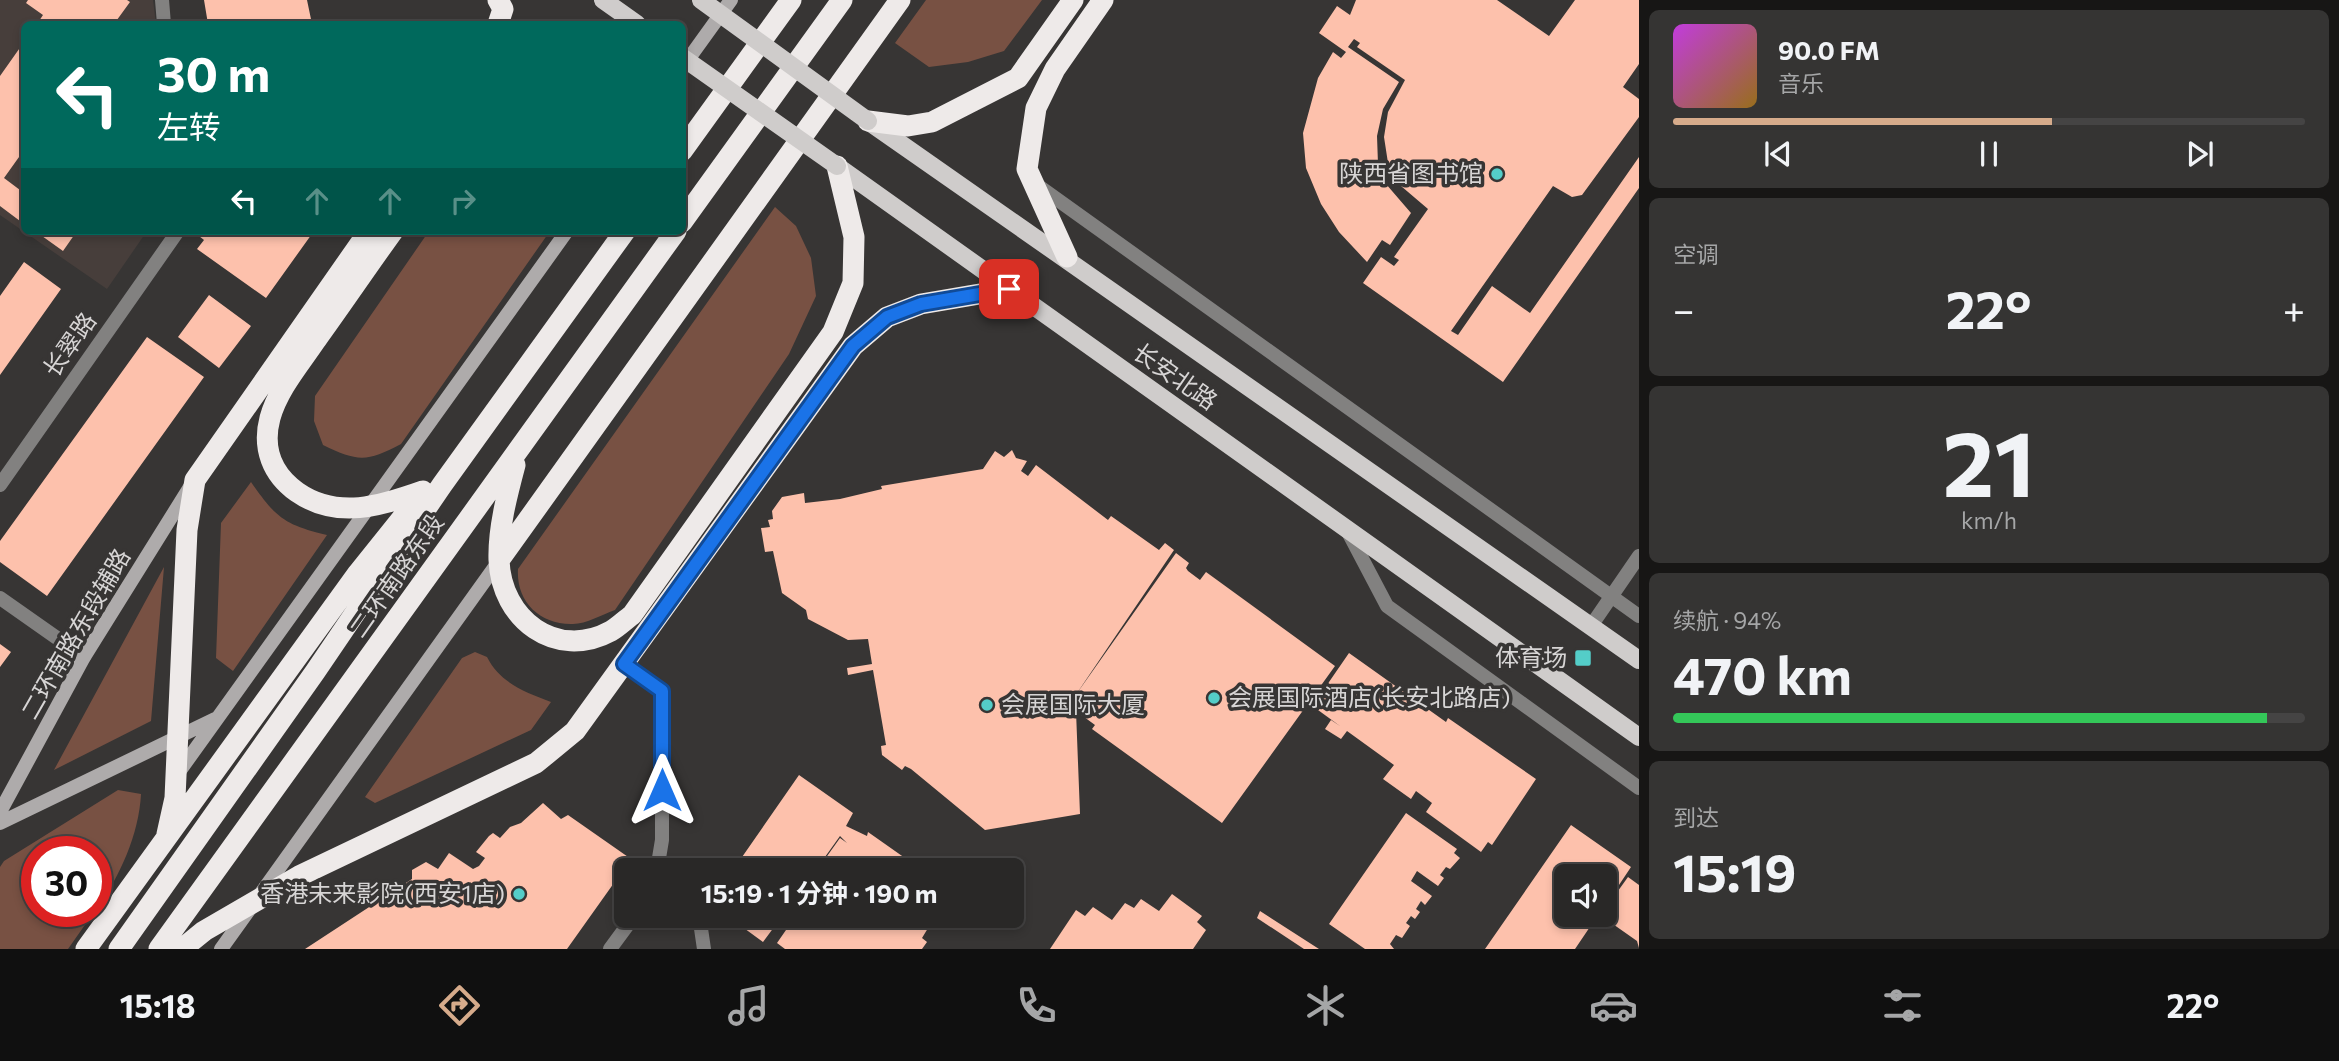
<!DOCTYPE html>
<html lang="zh">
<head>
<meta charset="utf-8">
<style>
	:root { --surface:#292827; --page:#353433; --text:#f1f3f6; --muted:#a5a6a7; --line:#454444; --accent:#d6ab8b }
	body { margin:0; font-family:Commissioner,"Noto Sans SC",sans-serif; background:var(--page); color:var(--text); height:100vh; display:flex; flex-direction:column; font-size:26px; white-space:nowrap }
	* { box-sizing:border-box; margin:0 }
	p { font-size:23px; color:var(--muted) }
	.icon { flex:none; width:38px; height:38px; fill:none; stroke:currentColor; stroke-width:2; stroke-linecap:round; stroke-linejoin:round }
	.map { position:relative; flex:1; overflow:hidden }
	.drawer { display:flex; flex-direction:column; gap:10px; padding:10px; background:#171615; width:700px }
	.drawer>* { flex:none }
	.guide { position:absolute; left:21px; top:21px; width:665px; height:214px; border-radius:10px; box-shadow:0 4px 10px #0003,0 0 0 2px var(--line); background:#00695c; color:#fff; overflow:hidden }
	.buttons { position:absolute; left:1554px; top:864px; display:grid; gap:14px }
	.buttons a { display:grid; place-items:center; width:63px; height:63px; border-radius:10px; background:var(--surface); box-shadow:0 4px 10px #0003,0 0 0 2px var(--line); font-size:35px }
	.speed { position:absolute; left:21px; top:836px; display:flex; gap:14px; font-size:35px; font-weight:700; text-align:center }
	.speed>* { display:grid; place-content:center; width:91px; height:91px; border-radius:50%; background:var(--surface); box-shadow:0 4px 10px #0003,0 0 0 2px var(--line); line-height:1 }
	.speed .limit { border:10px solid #d22; background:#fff; color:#111 }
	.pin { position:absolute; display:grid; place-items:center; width:60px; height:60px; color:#fff; margin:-30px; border-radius:14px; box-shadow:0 4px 10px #0006 }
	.me { position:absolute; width:77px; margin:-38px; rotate:0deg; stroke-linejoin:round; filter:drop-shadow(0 0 5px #0008) }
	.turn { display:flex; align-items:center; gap:24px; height:147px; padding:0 21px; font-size:32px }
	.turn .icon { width:91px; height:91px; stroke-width:2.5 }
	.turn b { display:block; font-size:49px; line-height:60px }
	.lanes { display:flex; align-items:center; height:66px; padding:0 21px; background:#0003; justify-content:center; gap:35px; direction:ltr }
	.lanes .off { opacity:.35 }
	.big { font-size:52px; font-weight:700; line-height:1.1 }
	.drawer .card { flex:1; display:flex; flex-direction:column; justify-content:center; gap:10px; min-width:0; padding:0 24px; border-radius:10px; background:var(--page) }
	.drawer .dial { align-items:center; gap:0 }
	.dial b { font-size:91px; line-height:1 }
	.song { display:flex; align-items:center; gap:21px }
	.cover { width:84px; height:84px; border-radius:10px; background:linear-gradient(135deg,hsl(290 70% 55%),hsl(40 70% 35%)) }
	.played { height:7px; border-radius:4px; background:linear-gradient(90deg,var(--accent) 60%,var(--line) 60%) }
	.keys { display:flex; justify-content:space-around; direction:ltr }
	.heat { display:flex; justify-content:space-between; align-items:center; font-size:38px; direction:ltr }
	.charge { height:10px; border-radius:5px; background:linear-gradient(90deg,#34c759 94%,var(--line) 0) }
	.trip { position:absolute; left:614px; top:858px; width:410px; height:70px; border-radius:10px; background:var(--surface); box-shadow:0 4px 10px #0003,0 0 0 2px var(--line); font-weight:700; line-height:70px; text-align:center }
	.dock { display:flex; height:112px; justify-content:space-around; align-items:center; background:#101010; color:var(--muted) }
	.dock .icon { width:49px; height:49px }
	.dock .active { color:var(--accent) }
	.dock b { font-size:32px; color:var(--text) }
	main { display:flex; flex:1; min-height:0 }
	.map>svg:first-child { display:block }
	.built { fill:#473e3b }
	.green { fill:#785143 }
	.building { fill:#fdc1ac; fill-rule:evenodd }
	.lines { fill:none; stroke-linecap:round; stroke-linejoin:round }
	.lane { stroke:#828180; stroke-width:14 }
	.street { stroke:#828180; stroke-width:14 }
	.secondary { stroke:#aeabab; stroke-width:14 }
	.primary { stroke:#cfcccb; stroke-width:18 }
	.highway { stroke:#eeeae9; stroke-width:21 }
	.primary-bridge { stroke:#cfcccb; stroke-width:18 }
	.route-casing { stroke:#114b97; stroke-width:18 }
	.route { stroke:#1a73e8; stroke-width:12 }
	.poi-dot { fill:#54cdc8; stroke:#373534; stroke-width:2.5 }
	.labels { text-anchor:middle; stroke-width:7; stroke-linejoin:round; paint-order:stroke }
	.poi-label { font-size:24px; fill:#d7d5d5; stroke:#373534; text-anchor:end }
	.street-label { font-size:24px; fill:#d7d5d5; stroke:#373534 }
</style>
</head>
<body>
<main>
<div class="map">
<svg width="1639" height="949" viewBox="0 0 1639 949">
	<rect width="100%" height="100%" fill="#373534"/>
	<path class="built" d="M0,0H153L156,24H24V231H147L107,289L0,215Z"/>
	<path class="green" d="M926,0H1042L1004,51L968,62L929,67L895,43Z
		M775,207L796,226L811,258L816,296L789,354L615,610C603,614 586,624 573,624C539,625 516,601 518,569Z
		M429,231H550L401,444C367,462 358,462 323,445L314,421L315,396Z
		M251,482C276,518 285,525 327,535L233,671L216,658L221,523Z
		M164,567L151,721L54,770Z
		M475,652L487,657C500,683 525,692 551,702L531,730L375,803L365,797L462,658Z
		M118,790L141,794C139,834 120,877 96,909V852H37V912H94L68,949H0V867L4,861Z"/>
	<path class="building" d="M28,0H127L130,2L114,24H37L43,15L26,3Z
		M204,0H307L312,24H208Z
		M1356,0H1497L1549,36L1575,0H1639V64L1623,87L1639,99V117L1582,195L1572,197L1553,186L1451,331L1458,335L1492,286L1530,313L1639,157V188L1503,382L1363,283L1381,257L1394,266L1399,260L1394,257L1428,209L1401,186L1388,163L1384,137L1388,112L1405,80L1357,47L1360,43L1354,39L1348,47L1399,82L1383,109L1377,136L1378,164L1386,184L1411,213L1390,245L1382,240L1367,262L1339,232L1321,204L1306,168L1303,133L1318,78L1333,52L1341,58L1346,52L1319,33L1337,6L1350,15Z
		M24,42V150L4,178L24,193V224L0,206V76Z
		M35,231H77L63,251Z
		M203,231H314L266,298L197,249L204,240L199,236Z
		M24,262L61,289L0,375V296Z
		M209,295L251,326L219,368L178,337Z
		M147,337L204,377L47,596L0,562V541Z
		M1012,450L1016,458L1027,461L1021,471L1028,476L1036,465L1108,520L1111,516L1159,550L1165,543L1174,550L1075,696L1176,553L1189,563L1186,568L1188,571L1200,580L1206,572L1335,666L1222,823L1092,729L1095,725L1076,711L1080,814L985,830L911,769L905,766L902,770L882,755L881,746L886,745L873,670L848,675L847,668L872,664L868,639L848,640L808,619L806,610L782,593L773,551L765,552L761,528L770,527L768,520L773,519L772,511L782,497L804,493L805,503L840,499L882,489L881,486L983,469L995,451L1004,457Z
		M0,644L11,652L0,667Z
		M1349,653L1446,722L1448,718L1536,779L1492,845L1488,842L1481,852L1426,812L1432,803L1416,791L1411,799L1383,779L1394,765L1347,731L1341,739L1325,729L1331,720L1340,726L1318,710V706L1329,682Z
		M799,775L853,813L846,826L867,836L868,832L922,870H733ZM840,836L847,843L840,838L820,866L813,861L820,864Z
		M543,803L561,819L568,815L631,859L567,949H305L412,879V870L426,862L438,869L449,853L473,869L479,866L485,858L476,852L489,836L493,833L500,838L510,827L521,823Z
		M1406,813L1457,849L1454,853L1460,858L1450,869L1446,867L1440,875L1444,878L1438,886L1417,871L1411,881L1432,896L1425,905L1421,901L1416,909L1420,912L1415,919L1411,916L1406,923L1410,926L1402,938L1396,935L1390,944L1394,949H1365L1329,924Z
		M1571,825L1631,867L1605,906V877H1566V915H1598L1575,949H1485Z
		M1628,877L1639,885V948L1637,941L1600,915H1605V909Z
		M1012,894L1025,904L1020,911L1012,905Z
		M1172,894L1202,916L1197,922L1206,930L1193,949H1050L1076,910L1085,916L1093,907L1112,920L1125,903L1134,908L1141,899L1159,911Z
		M1012,907L1019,912L1011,924L999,915H1012Z
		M1260,911L1319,949H1304L1257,918Z
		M726,915H783L763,942Z
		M786,915H936L922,938L927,942L922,949H785L777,943L786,930L778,925Z
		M959,915H986L980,923L970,922L968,925Z"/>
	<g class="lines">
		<path class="lane" d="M162,0L164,24
			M0,485L178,231
			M0,598L84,657"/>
		<path class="street" d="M1037,185L1639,616
			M1347,530L1387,606L1639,788
			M1591,626L1639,556
			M624,664L662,691V840L657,870
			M699,915L704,949
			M610,949L635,915"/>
		<path class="secondary" d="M682,68L731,0
			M176,776L567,231
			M0,812L84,657L190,487
			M0,823L215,719
			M221,949L499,561"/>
		<path class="primary" d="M603,0L637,24
			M868,121L1639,660
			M837,166L1639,737"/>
		<path class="highway" d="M498,0L503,9L498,24
			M868,121L908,126L932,122L1018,78L1073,0
			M682,151L791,0
			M682,222L842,0
			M393,231C367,267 342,304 316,340C300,364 278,389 270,418C262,448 272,474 297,492C337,520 381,506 423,491
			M1067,257L1027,169L1036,108L1055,69L1103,0
			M515,465C507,495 498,529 499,560C501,619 556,661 611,631C618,627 625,620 632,615L833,332L853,283L854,237L837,166
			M500,559L900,0
			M167,834L175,798L187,530L195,480L369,231
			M86,949L358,573L423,492
			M119,949L315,672L442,485L625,231
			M159,949L676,231
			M182,949L204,931L299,876L536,763L575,731L853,346L887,317L921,304L1009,289"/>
		<path class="primary-bridge" d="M701,0L868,121
			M682,57L837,166"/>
	</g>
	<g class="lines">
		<defs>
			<path id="route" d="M662,790V691L624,664L853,346L887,317L921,304L1009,289"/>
		</defs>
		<use href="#route" class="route-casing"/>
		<use href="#route" class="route"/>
	</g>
	<g class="poi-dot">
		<circle cx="1497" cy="174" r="7"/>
		<rect x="1574" y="649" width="18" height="18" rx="3.5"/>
		<circle cx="1214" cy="698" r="7"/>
		<circle cx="987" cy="705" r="7"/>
		<circle cx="519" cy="894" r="7"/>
	</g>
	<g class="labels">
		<g class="poi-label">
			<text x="1483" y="182">陕西省图书馆</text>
			<text x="1567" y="666">体育场</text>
			<text x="1228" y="706" text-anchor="start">会展国际酒店(长安北路店)</text>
			<text x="1001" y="713" text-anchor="start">会展国际大厦</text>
			<text x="505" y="902">香港未来影院(西安1店)</text>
		</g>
		<g class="street-label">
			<text transform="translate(70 345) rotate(-55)" y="8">长翠路</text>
			<text transform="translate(1175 377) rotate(35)" y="8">长安北路</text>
			<text transform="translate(397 576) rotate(-55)" y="8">二环南路东段</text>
			<text transform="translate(76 634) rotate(-60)" y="8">二环南路东段辅路</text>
		</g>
	</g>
</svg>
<div class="buttons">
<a><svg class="icon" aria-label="sound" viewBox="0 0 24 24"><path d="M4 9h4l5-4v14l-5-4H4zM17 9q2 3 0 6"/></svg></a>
</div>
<div class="speed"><div class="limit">30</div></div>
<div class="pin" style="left:1009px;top:289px;background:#d93025"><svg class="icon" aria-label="arrive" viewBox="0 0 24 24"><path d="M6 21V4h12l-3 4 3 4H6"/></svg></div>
<svg class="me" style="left:662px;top:790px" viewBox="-20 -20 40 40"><path d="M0-17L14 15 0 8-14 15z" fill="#1a73e8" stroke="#fff" stroke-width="4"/></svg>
<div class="trip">15:19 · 1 分钟 · 190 m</div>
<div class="guide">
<div class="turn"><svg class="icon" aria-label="left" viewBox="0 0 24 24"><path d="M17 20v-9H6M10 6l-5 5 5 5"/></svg><div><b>30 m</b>左转</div></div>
<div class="lanes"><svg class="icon" aria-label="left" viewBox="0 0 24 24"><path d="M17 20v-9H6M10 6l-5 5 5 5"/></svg><svg class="icon off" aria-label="ahead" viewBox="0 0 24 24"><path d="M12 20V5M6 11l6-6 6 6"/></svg><svg class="icon off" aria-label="ahead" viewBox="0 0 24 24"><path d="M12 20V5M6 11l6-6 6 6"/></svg><svg class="icon off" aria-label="right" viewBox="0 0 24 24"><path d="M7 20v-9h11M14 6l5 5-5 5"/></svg></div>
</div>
</div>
<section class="drawer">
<div class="card">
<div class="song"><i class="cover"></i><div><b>90.0 FM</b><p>音乐</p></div></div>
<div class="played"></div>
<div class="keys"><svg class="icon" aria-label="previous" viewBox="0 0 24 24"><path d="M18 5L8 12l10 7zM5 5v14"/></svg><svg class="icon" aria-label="pause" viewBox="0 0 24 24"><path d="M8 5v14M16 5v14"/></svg><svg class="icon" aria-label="next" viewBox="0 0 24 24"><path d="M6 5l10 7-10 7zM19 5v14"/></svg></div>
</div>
<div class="card"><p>空调</p>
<div class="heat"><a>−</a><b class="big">22°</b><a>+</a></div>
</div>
<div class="card dial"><b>21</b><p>km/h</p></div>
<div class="card"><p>续航 · 94%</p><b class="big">470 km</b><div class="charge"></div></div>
<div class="card"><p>到达</p><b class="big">15:19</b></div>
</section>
</main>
<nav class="dock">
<b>15:18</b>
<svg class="icon active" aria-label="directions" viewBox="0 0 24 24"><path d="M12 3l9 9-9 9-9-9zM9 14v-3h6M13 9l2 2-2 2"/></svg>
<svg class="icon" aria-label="music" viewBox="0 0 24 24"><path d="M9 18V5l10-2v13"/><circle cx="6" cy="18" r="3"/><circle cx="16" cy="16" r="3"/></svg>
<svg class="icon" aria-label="phone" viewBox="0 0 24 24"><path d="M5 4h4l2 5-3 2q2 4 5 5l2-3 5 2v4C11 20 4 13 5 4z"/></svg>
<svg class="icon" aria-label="climate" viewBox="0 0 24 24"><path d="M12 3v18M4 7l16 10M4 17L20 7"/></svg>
<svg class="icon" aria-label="car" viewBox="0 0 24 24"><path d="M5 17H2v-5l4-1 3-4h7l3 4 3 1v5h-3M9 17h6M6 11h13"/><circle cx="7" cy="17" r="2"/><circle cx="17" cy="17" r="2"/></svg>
<svg class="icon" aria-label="filters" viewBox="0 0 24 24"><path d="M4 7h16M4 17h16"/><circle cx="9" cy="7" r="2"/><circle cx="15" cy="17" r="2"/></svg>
<b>22°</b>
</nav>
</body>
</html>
